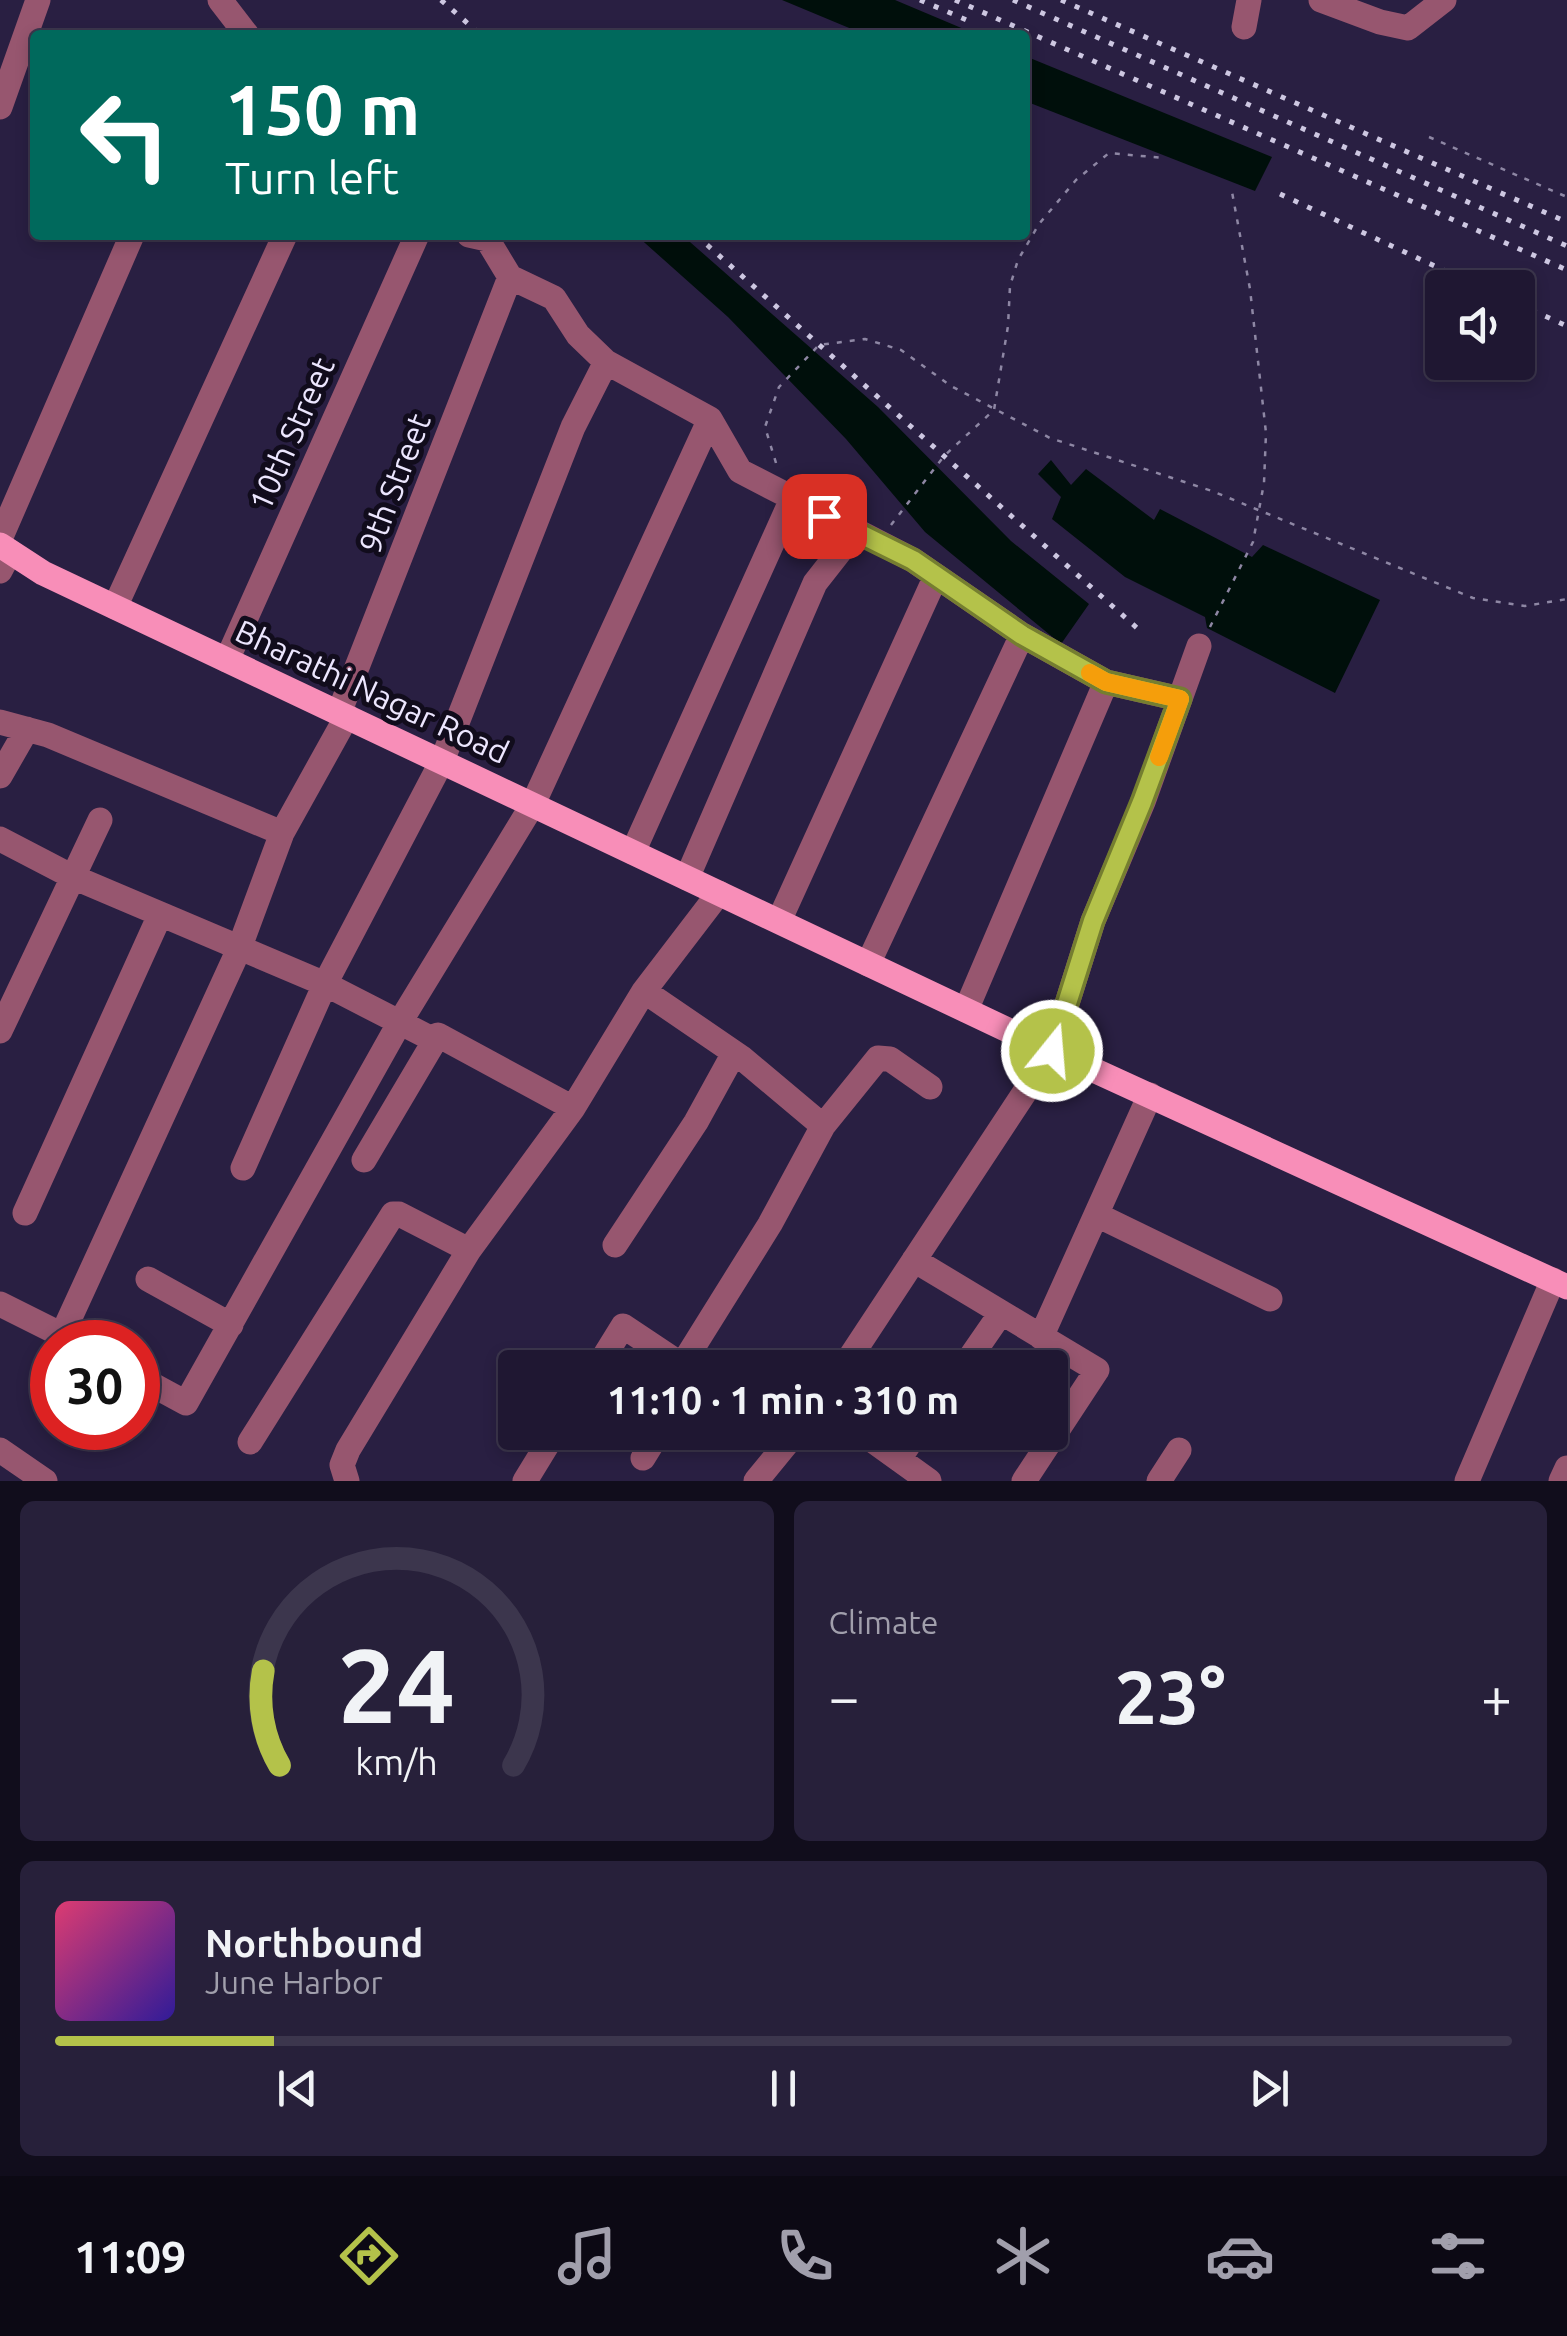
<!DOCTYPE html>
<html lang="en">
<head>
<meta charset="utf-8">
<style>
	:root { --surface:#1f1732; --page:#27203a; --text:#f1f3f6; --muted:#a19fac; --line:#3c364d; --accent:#b4c24a }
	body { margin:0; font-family:Ubuntu,sans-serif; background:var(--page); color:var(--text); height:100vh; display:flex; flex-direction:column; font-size:38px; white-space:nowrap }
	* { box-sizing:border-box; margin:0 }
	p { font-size:32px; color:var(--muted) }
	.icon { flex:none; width:55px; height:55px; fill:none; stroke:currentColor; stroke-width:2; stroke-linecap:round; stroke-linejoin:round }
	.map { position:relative; height:1481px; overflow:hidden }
	.details { display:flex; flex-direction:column; gap:20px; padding:20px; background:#110d1c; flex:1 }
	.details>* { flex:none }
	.guide { position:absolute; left:30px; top:30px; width:1000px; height:210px; border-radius:10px; box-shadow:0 5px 15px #0003,0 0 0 2px var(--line); background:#00695c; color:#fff; overflow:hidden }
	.tools { position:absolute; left:1425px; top:270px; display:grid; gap:20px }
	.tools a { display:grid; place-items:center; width:110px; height:110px; border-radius:10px; background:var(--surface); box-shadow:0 5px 15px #0003,0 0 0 2px var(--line); font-size:50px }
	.speed { position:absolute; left:30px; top:1320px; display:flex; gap:20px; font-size:50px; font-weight:700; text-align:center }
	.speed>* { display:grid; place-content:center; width:130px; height:130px; border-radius:50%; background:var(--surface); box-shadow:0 5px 15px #0003,0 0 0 2px var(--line); line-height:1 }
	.speed .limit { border:15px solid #d22; background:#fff; color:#111 }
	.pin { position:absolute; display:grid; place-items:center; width:85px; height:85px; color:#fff; margin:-42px; border-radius:20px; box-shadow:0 5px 15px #0006 }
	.me { position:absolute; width:110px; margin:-55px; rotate:17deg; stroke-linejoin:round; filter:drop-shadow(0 0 8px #0008) }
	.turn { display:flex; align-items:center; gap:35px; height:210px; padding:0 30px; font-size:45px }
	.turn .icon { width:130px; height:130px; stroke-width:2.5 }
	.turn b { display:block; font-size:70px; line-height:85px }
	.big { font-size:75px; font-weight:700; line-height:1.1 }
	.details .card { flex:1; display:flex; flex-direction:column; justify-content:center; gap:15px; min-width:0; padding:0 35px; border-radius:15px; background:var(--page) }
	.details .dial { align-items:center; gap:0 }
	.dial svg { height:260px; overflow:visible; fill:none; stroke:var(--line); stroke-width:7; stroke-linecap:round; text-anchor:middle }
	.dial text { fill:var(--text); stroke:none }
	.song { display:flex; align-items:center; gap:30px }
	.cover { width:120px; height:120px; border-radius:15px; background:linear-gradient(135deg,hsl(340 70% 55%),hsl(250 70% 35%)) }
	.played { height:10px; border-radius:5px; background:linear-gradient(90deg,var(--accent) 15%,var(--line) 15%) }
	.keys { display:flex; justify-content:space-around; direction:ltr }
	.heat { display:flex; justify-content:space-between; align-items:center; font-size:55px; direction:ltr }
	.details .tiles { flex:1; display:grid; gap:20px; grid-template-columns:1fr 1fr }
	.card:last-child { grid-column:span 2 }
	.trip { position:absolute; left:498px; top:1350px; width:570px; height:100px; border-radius:10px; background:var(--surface); box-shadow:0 5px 15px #0003,0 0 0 2px var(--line); font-weight:700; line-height:100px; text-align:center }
	.dock { display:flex; height:160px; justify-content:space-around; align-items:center; background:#0c0914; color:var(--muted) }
	.dock .icon { width:70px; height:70px }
	.dock .selected { color:var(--accent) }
	.dock b { font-size:45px; color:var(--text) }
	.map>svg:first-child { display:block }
	.water { fill:#000f0b }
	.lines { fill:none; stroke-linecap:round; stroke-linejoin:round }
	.path { stroke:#8e87a4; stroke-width:2.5; stroke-dasharray:5 8; stroke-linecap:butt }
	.minor { stroke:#97566f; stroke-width:25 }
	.major { stroke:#f88eb8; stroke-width:25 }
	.rail { stroke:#cdc7e1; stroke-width:5; stroke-dasharray:5 10; stroke-linecap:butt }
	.route-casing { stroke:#757e30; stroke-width:25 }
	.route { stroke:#b4c24a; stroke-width:18 }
	.slow { stroke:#f59e0b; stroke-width:18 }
	.labels { text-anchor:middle; stroke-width:10; stroke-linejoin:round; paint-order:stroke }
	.street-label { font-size:32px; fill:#ece6fe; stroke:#110c1c }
</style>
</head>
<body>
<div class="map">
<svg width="1567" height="1481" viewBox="0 0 1567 1481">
	<rect width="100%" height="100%" fill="#291f42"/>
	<path class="water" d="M782,0H895L978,35H866Z
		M1025,56L1272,157L1255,191L1025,101Z
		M636,235H682L878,407L1011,541L1089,604L1061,644L925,532L846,439L728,317Z
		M1051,460L1071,485L1086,469L1154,520L1160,509L1252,557L1263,545L1380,600L1335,693L1207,628L1205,617L1125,577L1052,519L1061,497L1038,474Z"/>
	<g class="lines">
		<path class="path" d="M1429,137L1567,197
			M776,463L765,427L779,387L819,345L865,339L901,350L951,386L1050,438L1212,491L1473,598L1525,606L1567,599
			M891,525L944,456L994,410L1008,326L1010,286L1018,260L1039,224L1076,180L1109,153L1164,158
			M1210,627L1253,542L1264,483L1266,433L1250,289L1232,192"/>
		<path class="minor" d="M220,0L247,35
			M1321,0L1380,22L1408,28L1444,0
			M1244,27L1249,0
			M0,107L38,0
			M469,235L487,239L510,277L554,298L578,335L606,362
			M0,539L132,235
			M0,571L10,552
			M115,607L285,235
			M227,660L417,235
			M339,713L510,277
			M0,722L48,735L282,833L347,716
			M0,776L27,729
			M0,839L73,877L325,984L434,1040
			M633,852L792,499
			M687,878L815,583L855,532
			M779,921L936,576
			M868,964L1022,635
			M644,991L742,1058L823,1126L770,1224L682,1365
			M966,1010L1106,682
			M0,1031L100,820
			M823,1126L878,1058L890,1059L930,1087
			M364,1160L438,1035L573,1108
			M243,1168L325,984L442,761L573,427L606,362L710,419L740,471L913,560L1022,635L1106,682L1180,699
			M25,1213L160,915
			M1097,1215L1270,1299
			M615,1245L696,1122L734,1053
			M914,1260L1097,1370L1024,1481
			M148,1279L231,1325
			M0,1304L76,1342
			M62,1335L239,949L282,833
			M1041,1337L1150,1095
			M597,1368L623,1326L686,1368
			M843,1368L1052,1051L1093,921L1143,802L1199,646
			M963,1368L1001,1313
			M138,1377L186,1403L400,1022L533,804L710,419
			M861,1432L929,1481
			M250,1442L393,1214H399L469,1250
			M0,1450L45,1481
			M643,1458L659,1432
			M899,1459L917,1432
			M347,1481L342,1465L348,1450L469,1250L573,1108L644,991L719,893
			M525,1481L555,1432
			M756,1481L796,1432
			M1159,1481L1179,1450
			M1467,1481L1553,1280
			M1561,1481L1567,1468"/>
		<path class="major" d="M0,545L43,573L1052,1051L1567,1287"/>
		<path class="rail" d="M441,0L481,35
			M920,0L969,21
			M955,0L1567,270
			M1013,0L1567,246
			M1061,0L1567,222
			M1280,194L1482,288
			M696,235L1137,628
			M1518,304L1567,326"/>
	</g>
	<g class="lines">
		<defs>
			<path id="route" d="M824,516L913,560L1022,635L1106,682L1180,699L1142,802L1093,921L1052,1051"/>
		</defs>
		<use href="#route" class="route-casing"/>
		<use href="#route" class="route"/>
		<path class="slow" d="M1090,673L1106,682L1180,699L1159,757"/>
	</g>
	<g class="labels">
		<g class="street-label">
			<text transform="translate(292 434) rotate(-66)" y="11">10th Street</text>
			<text transform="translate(395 483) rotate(-69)" y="11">9th Street</text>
			<text transform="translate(372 692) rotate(25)" y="11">Bharathi Nagar Road</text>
		</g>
	</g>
</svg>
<div class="tools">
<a><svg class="icon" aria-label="sound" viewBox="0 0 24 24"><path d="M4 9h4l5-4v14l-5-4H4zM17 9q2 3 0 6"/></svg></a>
</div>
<div class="speed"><div class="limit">30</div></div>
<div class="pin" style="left:824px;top:516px;background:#d93025"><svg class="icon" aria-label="arrive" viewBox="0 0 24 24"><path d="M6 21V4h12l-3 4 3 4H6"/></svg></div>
<svg class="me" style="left:1052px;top:1051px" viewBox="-20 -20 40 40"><circle r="17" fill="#b4c24a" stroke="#fff" stroke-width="3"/><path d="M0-11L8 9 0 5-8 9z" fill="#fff"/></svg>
<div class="trip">11:10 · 1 min · 310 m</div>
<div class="guide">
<div class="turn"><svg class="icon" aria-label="left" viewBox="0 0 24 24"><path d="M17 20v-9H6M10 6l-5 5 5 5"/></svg><div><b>150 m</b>Turn left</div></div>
</div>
</div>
<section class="details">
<div class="tiles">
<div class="card dial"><svg viewBox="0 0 100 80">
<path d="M14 69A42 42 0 1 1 86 69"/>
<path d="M14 69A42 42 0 0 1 9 40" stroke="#b4c24a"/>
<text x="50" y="56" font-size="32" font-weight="700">24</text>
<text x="50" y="72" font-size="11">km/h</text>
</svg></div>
<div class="card"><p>Climate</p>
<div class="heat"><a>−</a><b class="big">23°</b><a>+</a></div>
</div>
<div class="card">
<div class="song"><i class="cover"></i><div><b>Northbound</b><p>June Harbor</p></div></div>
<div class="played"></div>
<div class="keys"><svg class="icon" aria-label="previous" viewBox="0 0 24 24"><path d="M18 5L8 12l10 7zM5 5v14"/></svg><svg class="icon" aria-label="pause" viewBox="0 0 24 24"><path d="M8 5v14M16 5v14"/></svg><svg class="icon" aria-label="next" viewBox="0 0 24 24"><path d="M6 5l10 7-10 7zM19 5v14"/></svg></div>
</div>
</div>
</section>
<nav class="dock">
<b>11:09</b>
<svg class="icon selected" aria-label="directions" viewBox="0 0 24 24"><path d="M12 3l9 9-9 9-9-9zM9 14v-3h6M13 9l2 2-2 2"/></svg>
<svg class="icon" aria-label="music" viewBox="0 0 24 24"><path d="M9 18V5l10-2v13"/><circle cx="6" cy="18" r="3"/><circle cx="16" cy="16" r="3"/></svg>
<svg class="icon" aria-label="phone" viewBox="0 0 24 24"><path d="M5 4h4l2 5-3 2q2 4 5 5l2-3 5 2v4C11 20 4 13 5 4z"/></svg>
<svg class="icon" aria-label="climate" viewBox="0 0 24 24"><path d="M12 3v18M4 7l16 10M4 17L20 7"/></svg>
<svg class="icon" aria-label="car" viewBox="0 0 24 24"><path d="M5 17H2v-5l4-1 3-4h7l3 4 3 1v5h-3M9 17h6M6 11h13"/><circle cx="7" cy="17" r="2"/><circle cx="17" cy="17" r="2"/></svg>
<svg class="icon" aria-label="filters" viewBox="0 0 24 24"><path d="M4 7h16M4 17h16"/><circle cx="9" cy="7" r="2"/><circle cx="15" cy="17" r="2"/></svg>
</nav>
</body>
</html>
